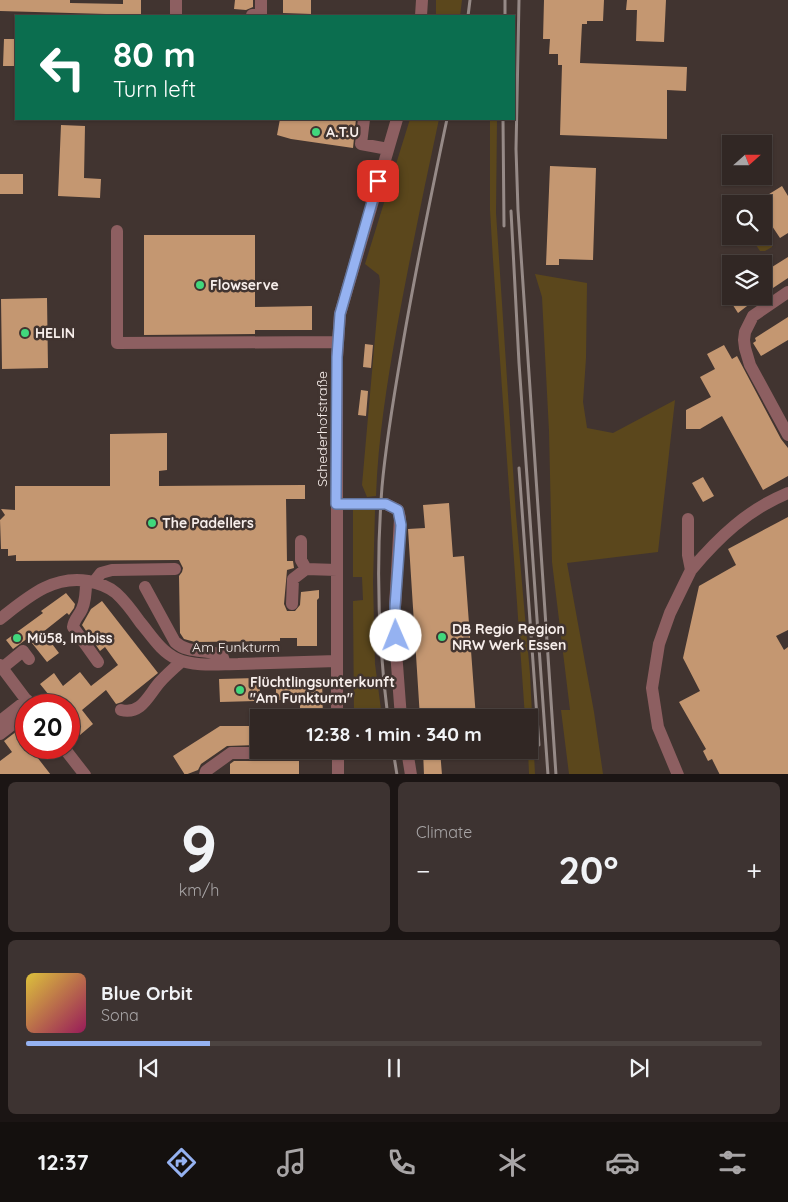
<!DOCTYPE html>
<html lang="en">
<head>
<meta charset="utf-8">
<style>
	:root { --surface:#312724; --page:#3d3331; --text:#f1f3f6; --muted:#a8a5a6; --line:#4c4441; --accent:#95b2f1 }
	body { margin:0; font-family:Quicksand,sans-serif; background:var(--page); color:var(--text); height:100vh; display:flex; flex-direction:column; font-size:19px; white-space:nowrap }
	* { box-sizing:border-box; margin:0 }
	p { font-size:16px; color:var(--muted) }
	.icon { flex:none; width:28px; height:28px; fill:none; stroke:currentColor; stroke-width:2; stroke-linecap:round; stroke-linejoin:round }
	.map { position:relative; height:774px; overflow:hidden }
	.side { display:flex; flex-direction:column; gap:8px; padding:8px; background:#1b1514; flex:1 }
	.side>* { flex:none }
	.guide { position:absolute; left:15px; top:15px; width:500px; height:105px; border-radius:0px; box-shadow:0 1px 4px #0004,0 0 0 1px var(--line); background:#0b6e4f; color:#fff; overflow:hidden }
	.needle { width:32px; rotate:69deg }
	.fabs { position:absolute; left:722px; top:135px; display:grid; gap:10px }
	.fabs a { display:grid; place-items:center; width:50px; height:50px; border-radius:0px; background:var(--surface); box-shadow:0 1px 4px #0004,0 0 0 1px var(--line); font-size:25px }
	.speed { position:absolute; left:15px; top:694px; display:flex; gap:10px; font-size:25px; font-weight:700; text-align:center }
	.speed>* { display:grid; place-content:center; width:65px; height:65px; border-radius:50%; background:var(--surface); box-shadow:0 1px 4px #0004,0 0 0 1px var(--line); line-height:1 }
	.speed .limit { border:8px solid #d22; background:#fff; color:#111 }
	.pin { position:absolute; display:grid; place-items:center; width:42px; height:42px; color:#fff; margin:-21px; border-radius:10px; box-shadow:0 2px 8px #0006 }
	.me { position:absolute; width:55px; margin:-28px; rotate:359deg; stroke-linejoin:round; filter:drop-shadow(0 0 4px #0008) }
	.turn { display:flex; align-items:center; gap:18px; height:105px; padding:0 15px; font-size:22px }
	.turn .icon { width:65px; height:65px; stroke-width:2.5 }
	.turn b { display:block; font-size:35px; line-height:42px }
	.big { font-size:38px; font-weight:700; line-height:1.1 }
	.side .card { flex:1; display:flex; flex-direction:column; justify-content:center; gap:8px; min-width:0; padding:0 18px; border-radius:8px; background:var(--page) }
	.side .dial { align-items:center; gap:0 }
	.dial b { font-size:65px; line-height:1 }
	.song { display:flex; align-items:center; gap:15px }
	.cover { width:60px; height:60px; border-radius:8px; background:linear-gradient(135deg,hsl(50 70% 55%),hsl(330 70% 35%)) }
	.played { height:5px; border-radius:2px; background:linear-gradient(90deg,var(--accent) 25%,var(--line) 25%) }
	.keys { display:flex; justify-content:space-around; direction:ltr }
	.heat { display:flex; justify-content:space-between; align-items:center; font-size:28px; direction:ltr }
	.side .tiles { flex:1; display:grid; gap:8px; grid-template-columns:1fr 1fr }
	.card:last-child { grid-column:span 2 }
	.trip { position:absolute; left:250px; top:709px; width:288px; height:50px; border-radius:0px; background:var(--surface); box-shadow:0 1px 4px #0004,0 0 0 1px var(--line); font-weight:700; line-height:50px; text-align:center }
	.tab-bar { display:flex; height:80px; justify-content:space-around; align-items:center; background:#14100e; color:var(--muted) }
	.tab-bar .icon { width:35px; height:35px }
	.tab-bar .selected { color:var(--accent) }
	.tab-bar b { font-size:22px; color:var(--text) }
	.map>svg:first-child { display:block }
	.green { fill:#5b471c }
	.building { fill:#c49771 }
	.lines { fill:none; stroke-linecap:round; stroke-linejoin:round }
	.minor { stroke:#8d5f61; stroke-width:12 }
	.rail { stroke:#968a87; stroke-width:3 }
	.route-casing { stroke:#61749d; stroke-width:12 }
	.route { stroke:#95b2f1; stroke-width:9 }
	.poi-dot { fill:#41d77c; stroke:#413430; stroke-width:2 }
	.labels { text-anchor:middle; stroke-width:5; stroke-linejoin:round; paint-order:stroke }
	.poi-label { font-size:14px; font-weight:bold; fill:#f7eeeb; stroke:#413430; text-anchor:start }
	.street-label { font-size:14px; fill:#f7eeeb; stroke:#413430 }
</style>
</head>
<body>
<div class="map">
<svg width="788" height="775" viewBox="0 0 788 775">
	<rect width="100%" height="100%" fill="#413430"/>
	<path class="green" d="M436,0H462L460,16H436Z
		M410,119H439C424,188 410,257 397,327C387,383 378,439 376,496L367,497L362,485L380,281L379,275L365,264Z
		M490,119H497L496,213L516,515L530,674L535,774H529L528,750L529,718L525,717L493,260L490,210Z
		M764,232H766L772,242V247L765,251H760L756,245L761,236H764Z
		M535,274L587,283L586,358L583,402L587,428L613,433L675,400L658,552L567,563L594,712L603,774H569L561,710H570L552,562L549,431L542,297Z
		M353,510H375L373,582L375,664L382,717H354L353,601L363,600L362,577H353Z"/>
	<path class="building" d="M0,0H70V3L123,4V0H141V15L0,11Z
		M235,0H253V7L246,10L234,9Z
		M283,0H311V14L283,13Z
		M544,0H604L603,21H587V24H582L580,63L687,67L686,91L667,90V139L560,135L562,65H558V54H549L550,39H543Z
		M627,0H666L664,42L636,41L637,10H626Z
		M4,39H16V66H3Z
		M280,119H356L353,148L291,139L277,135Z
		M61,125L85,126L84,178L101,179L100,198L58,196Z
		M550,166L596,168L593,260L559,259V265H546Z
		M0,174H23V194H0Z
		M782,186L788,196V233L780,238L764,214V200L766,196Z
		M144,235H255V307L312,306V330H255V334L144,335Z
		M788,257V278L764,294V272Z
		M727,296H760L738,313Z
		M47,298L48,368L2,369L1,299Z
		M788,317V340L761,356L753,343L756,341L755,338Z
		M365,344L373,345L371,368L363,367Z
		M724,345L732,359L737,356L781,439L788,448V476L763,490L722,416L700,429H686V410L711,397L700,377L715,369L707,354Z
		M361,390L368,391L366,416L358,415Z
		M167,433V470L159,471V486L305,485V499H286L287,561H293L294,568L287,570L284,604L287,611H295L300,605L301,592L319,590V598L317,600V646H297V638H280V641L195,642L184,639L180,633L179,576L182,572L183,568L179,560L16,561V555L8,556V549H1L0,520L5,515L1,509L15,510V486H110V434Z
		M703,477L714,496L703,502L692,483Z
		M449,503L453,557L464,556L476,718H420L408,529L425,528L423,505Z
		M788,517V630L776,636L784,650L788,647V775H720L712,759L708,761L703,751L706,749L679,702L700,691L683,658L699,586L736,565L728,549Z
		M66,593L75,604L74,608L69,615L67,613L43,632L59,653L47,662L28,638L13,649L6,640L43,613L41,611Z
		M102,601L158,673L122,702L116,704L106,690L82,710L93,724L80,735L69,720V705H57L40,684L54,673L63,686L80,672L91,686L118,665L105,647L100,651L82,625L91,609Z
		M260,678V701L220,702L219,679Z
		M300,679H322L323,718H300V700H276V681L300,680Z
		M220,726H259V745L227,746L201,764L198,770L185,775L173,756Z
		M17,731L26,742V748H30L51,775H0V761L12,752L4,741Z
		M423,750H440L442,775H424Z
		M234,761H299V775H230V764Z"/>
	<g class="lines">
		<path class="minor" d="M252,15H261V0
			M176,16V0
			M421,16L422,0
			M364,119L361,144L388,149
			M117,231V343L338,342
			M788,292L753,316L745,332L744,340L745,348L750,365L788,435
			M337,504H386L398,510L400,518L395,607L396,651L401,718
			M301,541V560L306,569L337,570
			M691,570C719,537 747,510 788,493
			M86,581C86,590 86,600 82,609C79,616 74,619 73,627L98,662
			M94,582L101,573L112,570L175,569
			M145,587L175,642C188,654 206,649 222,655L225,664
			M292,604L293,579L306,569
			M0,619C27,598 52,575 88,581C98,583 108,586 116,593C125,601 133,612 140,622C151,635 161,652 177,659C195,667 219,664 238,664C271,663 304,662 337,661
			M0,665L30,705
			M2,668L23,651L29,659
			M121,710C141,715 148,696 159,683C166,675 174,668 182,661
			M337,718V357L340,314L397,119
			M0,721L27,700
			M0,734L26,714
			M64,748L85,775
			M338,750V775
			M407,750L411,775
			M205,775L206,771L231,753H338
			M678,775L658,727L652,688L659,644L670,613L691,570L688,555V519"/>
		<path class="rail" d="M519,0L516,149L518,210L556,775
			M468,16L470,0
			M505,16V0
			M503,119L504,226
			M511,211L519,363L548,775
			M519,468L539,745
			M388,718C378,641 376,564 382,487C386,441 394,395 402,349C415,272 431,195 447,119
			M393,750L397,775"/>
	</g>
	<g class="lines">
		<defs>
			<path id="route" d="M378,181L340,314L337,357L336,504H386L398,510L401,525L395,607L396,636"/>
		</defs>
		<use href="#route" class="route-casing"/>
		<use href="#route" class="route"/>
	</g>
	<g class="poi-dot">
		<circle cx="316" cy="132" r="5"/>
		<circle cx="200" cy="285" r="5"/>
		<circle cx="25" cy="333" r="5"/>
		<circle cx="152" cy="523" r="5"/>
		<circle cx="442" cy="637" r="5"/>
		<circle cx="17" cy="638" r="5"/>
		<circle cx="240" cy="690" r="5"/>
	</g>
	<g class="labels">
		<g class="poi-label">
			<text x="326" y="137">A.T.U</text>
			<text x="210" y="290">Flowserve</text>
			<text x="35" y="338">HELIN</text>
			<text x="162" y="528">The Padellers</text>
			<text x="452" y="634">DB Regio Region<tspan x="452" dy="16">NRW Werk Essen</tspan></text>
			<text x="27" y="643">Mü58, Imbiss</text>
			<text x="250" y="687">Flüchtlingsunterkunft<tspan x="250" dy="16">"Am Funkturm"</tspan></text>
		</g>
		<g class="street-label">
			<text transform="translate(322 429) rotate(-90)" y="5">Schederhofstraße</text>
			<text x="236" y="652">Am Funkturm</text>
		</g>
	</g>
</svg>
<div class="fabs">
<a><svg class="needle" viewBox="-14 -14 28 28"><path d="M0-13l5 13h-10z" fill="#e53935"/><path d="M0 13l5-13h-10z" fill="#a8a5a6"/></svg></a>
<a><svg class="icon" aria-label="search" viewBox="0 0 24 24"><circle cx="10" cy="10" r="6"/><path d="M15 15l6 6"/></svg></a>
<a><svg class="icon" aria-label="layers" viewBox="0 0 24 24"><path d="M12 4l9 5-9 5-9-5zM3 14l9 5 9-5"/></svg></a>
</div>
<div class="speed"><div class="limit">20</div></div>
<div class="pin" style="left:378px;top:181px;background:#d93025"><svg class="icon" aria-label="arrive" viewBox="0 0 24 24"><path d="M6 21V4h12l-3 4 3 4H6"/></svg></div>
<svg class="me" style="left:396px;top:636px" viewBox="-20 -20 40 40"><circle r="19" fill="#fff"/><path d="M0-13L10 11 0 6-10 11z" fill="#95b2f1"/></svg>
<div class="trip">12:38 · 1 min · 340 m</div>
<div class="guide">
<div class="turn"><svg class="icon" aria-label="left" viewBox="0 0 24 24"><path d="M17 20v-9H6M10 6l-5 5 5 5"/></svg><div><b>80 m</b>Turn left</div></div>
</div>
</div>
<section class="side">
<div class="tiles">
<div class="card dial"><b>9</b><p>km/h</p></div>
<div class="card"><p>Climate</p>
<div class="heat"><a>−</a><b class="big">20°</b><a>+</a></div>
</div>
<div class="card">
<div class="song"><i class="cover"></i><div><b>Blue Orbit</b><p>Sona</p></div></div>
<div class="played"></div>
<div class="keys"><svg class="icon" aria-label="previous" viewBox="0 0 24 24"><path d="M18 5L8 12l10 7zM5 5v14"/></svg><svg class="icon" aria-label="pause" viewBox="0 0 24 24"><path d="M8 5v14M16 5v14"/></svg><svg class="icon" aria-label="next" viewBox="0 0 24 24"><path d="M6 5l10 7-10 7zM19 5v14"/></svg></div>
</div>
</div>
</section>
<nav class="tab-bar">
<b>12:37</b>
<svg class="icon selected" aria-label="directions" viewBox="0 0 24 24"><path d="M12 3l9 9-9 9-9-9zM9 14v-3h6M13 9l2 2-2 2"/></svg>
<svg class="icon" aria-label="music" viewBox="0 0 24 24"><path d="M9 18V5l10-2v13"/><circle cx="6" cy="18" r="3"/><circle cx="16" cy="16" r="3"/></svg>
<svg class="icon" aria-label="phone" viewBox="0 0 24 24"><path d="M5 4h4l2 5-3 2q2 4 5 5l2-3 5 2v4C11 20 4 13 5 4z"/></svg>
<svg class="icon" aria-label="climate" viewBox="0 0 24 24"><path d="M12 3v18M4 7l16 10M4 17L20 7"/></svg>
<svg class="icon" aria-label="car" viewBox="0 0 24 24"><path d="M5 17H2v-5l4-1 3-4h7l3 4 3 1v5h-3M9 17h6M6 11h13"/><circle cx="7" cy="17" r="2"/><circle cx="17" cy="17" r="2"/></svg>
<svg class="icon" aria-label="filters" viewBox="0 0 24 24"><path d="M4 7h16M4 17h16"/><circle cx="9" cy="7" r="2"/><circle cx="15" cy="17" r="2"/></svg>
</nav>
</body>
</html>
